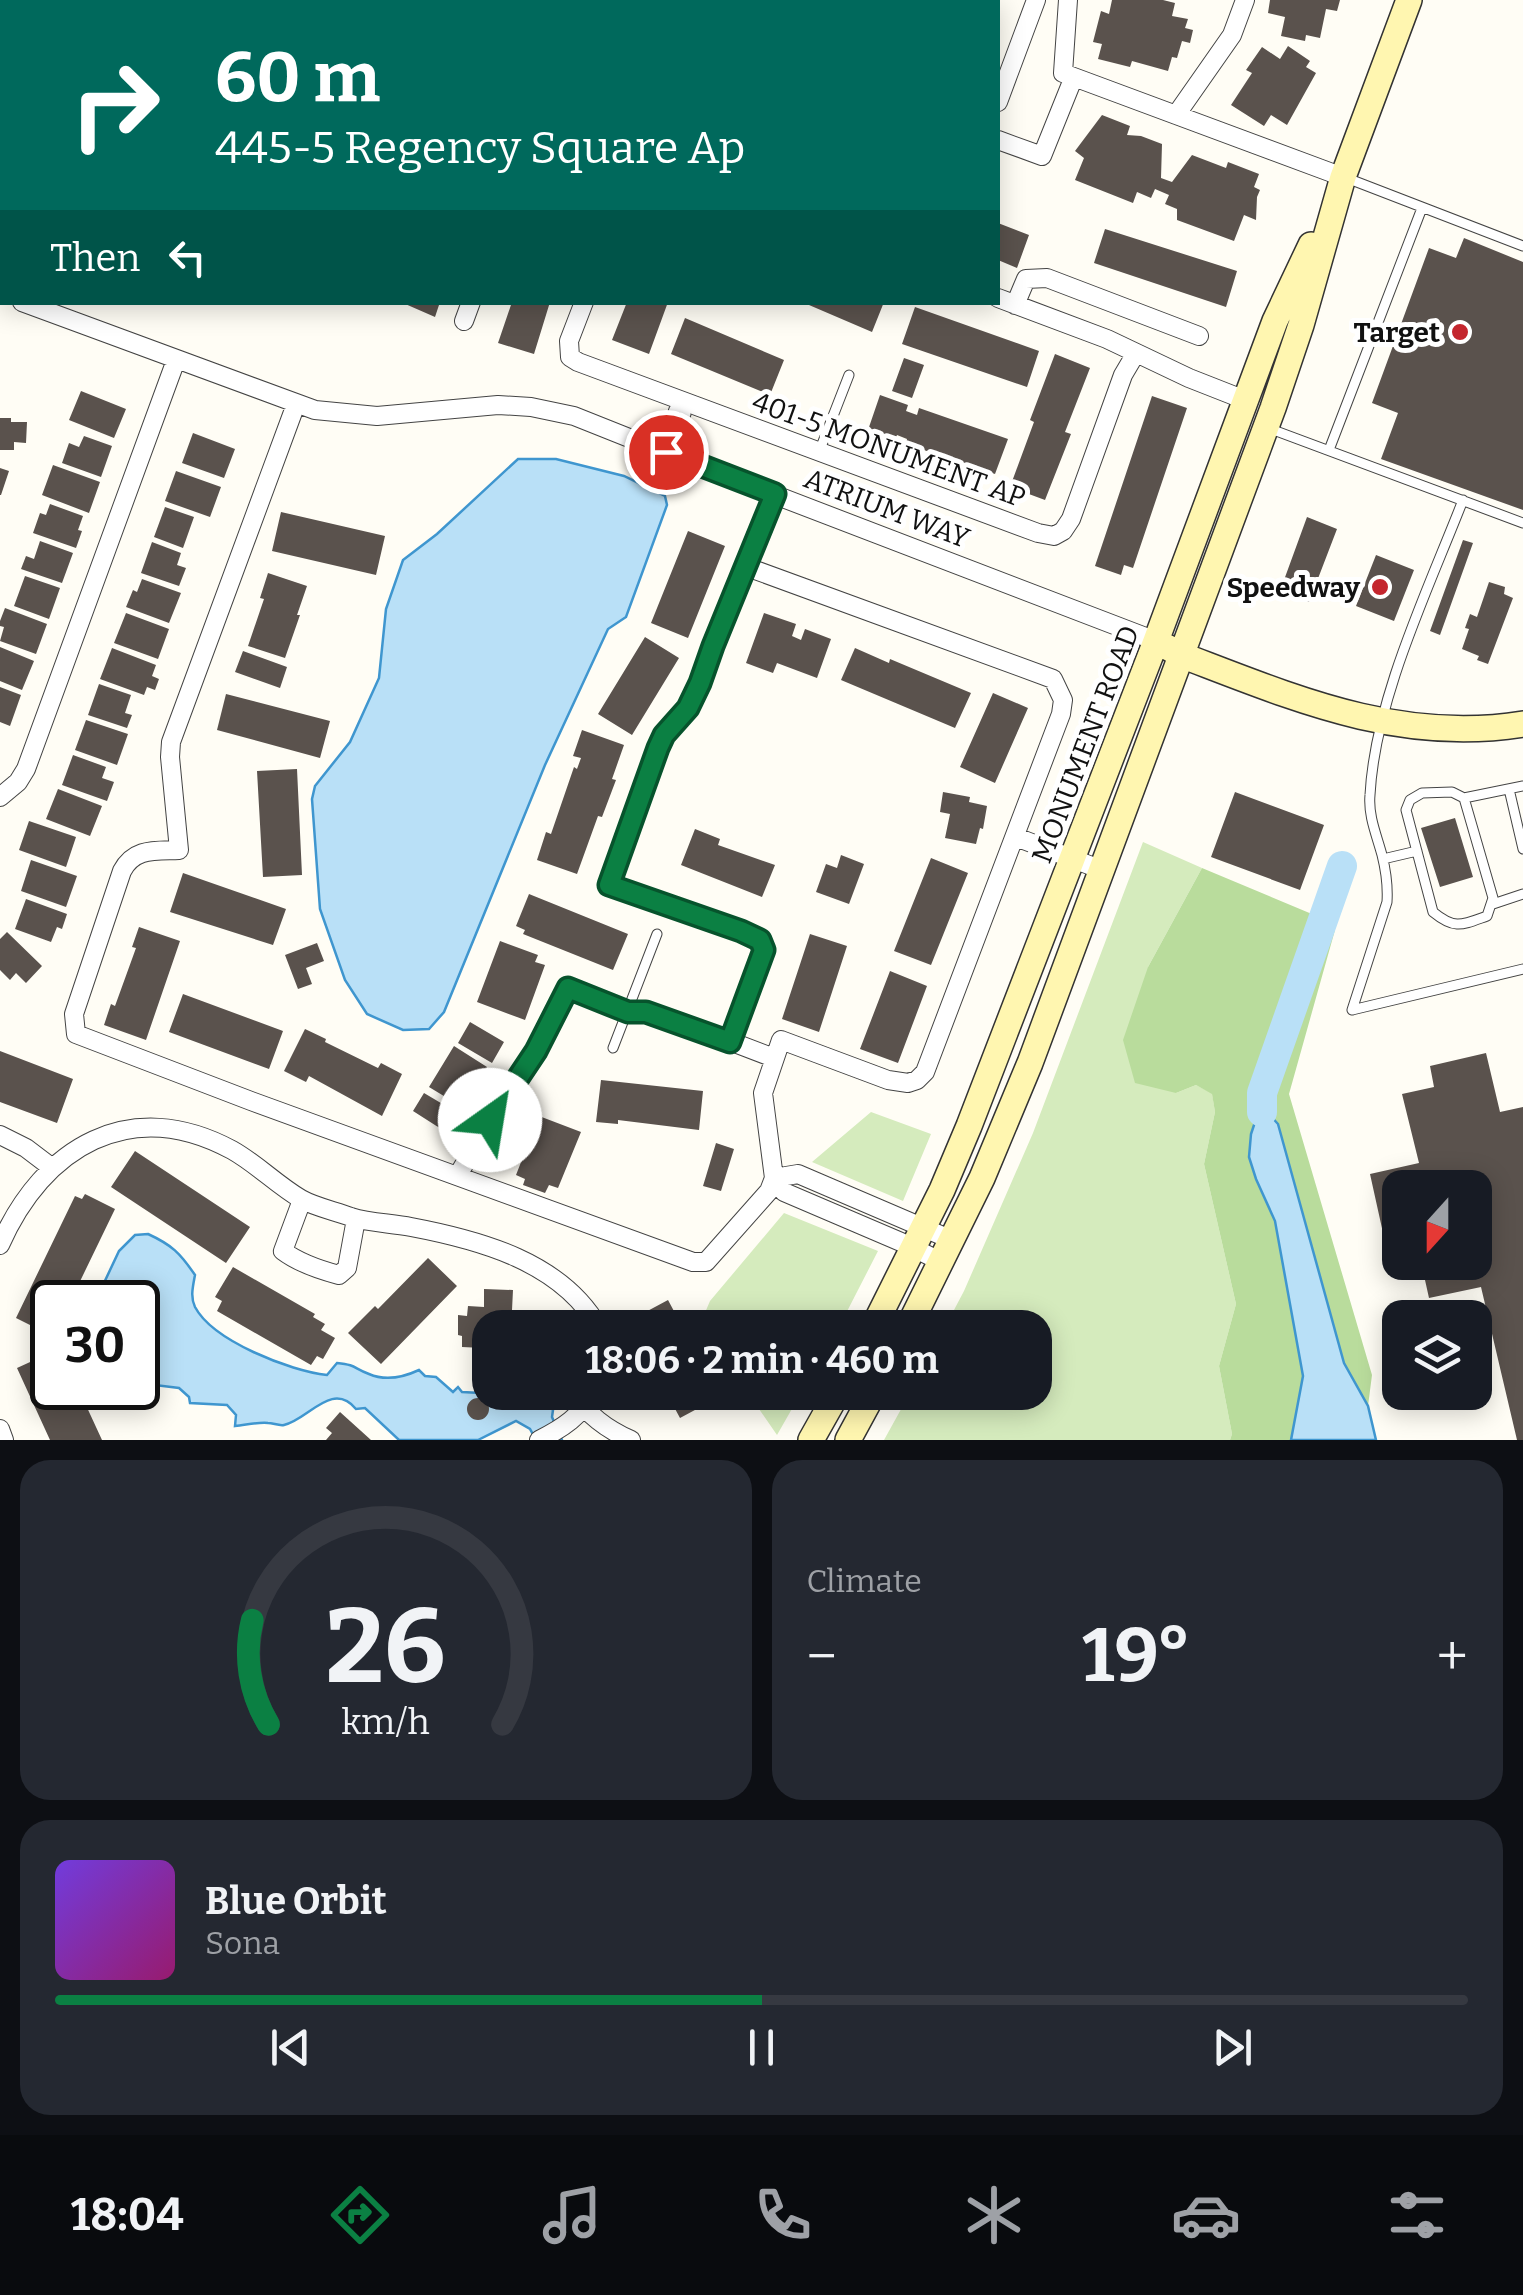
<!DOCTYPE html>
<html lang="en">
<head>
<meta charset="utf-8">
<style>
	:root { --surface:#171b24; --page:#242831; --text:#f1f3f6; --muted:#9ea1a6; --line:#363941; --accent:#0b8043 }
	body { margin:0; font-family:Bitter,serif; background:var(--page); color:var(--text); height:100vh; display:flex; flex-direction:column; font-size:38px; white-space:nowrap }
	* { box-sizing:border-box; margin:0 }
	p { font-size:32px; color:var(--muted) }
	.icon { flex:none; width:55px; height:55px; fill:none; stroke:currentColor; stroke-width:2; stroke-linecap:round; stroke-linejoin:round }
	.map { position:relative; height:1440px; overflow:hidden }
	.side { display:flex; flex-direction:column; gap:20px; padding:20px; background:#0d0f14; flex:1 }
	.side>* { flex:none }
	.top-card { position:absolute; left:0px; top:0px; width:1000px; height:305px; box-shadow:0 5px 25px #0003; background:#00695c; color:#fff; overflow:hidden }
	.needle { width:65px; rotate:201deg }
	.fabs { position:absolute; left:1382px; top:1170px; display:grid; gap:20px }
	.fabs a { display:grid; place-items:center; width:110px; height:110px; border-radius:20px; background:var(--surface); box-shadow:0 5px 25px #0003; font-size:50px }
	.speed { position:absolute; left:30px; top:1280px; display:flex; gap:20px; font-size:50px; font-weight:700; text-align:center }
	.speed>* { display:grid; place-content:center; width:130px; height:130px; border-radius:50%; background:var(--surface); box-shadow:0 5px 25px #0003; line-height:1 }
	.speed .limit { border:5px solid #111; border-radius:15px; background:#fff; color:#111 }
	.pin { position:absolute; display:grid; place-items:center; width:85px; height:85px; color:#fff; margin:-42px; border:5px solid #fff; border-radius:50%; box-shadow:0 2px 10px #0007 }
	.me { position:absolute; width:110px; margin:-55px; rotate:32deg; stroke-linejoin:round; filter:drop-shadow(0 0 8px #0008) }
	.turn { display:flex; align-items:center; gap:35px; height:210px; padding:0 50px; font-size:45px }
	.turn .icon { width:130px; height:130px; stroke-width:2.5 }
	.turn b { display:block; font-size:70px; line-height:85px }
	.then { display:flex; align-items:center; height:95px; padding:0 50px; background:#0003; gap:20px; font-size:38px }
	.big { font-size:75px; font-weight:700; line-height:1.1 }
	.side .tile { flex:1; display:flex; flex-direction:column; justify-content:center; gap:15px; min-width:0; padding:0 35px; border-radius:30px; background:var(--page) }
	.side .dial { align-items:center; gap:0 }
	.dial svg { height:260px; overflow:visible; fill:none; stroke:var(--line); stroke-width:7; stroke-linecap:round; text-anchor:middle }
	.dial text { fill:var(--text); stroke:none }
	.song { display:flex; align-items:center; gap:30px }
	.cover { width:120px; height:120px; border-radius:15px; background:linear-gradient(135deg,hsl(260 70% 55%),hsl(320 70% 35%)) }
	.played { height:10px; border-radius:5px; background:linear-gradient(90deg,var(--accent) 50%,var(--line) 50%) }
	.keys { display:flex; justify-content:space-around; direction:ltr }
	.heat { display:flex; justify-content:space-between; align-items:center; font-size:55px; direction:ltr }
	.side .tiles { flex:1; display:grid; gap:20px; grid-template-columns:1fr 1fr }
	.tile:last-child { grid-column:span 2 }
	.trip { position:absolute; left:472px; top:1310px; width:580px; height:100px; border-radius:30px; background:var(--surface); box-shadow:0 5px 25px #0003; font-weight:700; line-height:100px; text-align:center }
	.dock { display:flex; height:160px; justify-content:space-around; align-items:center; background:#090b0e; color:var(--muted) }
	.dock .icon { width:70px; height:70px }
	.dock .on { color:var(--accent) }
	.dock b { font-size:45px; color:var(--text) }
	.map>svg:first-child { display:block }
	.green { fill:#d5ebbd }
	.forest { fill:#b9dc9c }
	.water { fill:#b9e0f7; stroke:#3f96cf; stroke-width:2.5 }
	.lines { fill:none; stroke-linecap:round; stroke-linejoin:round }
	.river { stroke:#b9e0f7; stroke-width:30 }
	.building { fill:#5a524d }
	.lane-casing { stroke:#444; stroke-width:11 }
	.street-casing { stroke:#444; stroke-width:20 }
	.secondary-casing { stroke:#333; stroke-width:28 }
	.lane { stroke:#fff; stroke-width:9 }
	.street { stroke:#fff; stroke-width:18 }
	.secondary { stroke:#fff6b0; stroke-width:25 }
	.route-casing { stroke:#07532c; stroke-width:25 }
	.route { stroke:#0b8043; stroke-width:18 }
	.poi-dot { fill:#c4262e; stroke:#fff; stroke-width:4 }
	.labels { text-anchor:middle; stroke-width:10; stroke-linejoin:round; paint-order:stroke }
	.poi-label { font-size:28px; font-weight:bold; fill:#111; stroke:#fff; text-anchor:end }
	.street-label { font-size:28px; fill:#111; stroke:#fff }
</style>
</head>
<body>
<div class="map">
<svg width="1523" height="1440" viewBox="0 0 1523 1440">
	<rect width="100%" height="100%" fill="#fffdf5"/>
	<path class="green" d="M1143,842L1202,868L1148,967L1176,1093L1196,1085L1212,1093L1215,1112L1204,1164L1236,1304L1219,1366L1232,1434L1230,1440H884L910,1393L1035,1392V1328L945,1327L964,1291L1033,1133Z
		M871,1112L931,1134L903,1201L812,1162Z
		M784,1213L878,1251L839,1327H705L701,1322L710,1301Z
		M748,1393H801L777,1435Z"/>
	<path class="forest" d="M1202,868L1331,922L1335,930L1289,1094L1372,1375L1368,1406L1344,1363L1249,1157L1256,1179L1275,1221L1303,1376L1291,1440H1230L1232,1434L1219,1366L1236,1304L1204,1164L1215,1112L1212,1094L1196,1085L1176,1093L1135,1083L1123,1040L1148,967Z"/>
	<path class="water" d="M518,459H556L624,476L665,496L667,505L626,617L608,629L545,765L444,1012L429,1029L403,1030L367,1014L345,980L320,909L312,799L315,786L350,742L379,678L386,609L403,560L437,534Z
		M1267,1112L1278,1124L1344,1363L1368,1406L1376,1440H1291L1303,1376L1275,1221L1256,1179L1249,1157L1251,1134L1258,1113Z
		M148,1234C172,1245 180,1253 195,1275C193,1286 190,1297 195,1307C213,1341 290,1371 327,1375L337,1363C357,1365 353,1368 369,1374C385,1381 404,1377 419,1370L425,1376L436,1377L453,1392L458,1387L462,1392L481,1393L490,1386V1392L530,1393L553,1410L552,1417L562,1440H536L530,1429L516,1421L478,1440H399L365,1408L356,1409C332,1380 308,1420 284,1425C279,1426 273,1423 268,1423C257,1422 246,1425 235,1426L236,1415L227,1405L190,1403L189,1397L179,1388L147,1384L135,1398L122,1393L116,1388H138V1302H95L119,1251L135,1235Z"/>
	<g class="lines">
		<path class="river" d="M1262,1112V1093L1342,866"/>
	</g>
	<path class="building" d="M1112,0H1163L1175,3L1172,16L1188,19L1185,28L1193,30L1190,43L1182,41L1177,58L1172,57L1168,71L1132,61L1130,67L1098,59L1102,44L1093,42L1101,11L1109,14Z
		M1270,0H1340L1337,11L1326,9L1320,38L1306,35L1305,41L1281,36L1285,17L1268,13Z
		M1288,46L1310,61L1306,67L1316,73L1287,125L1271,115L1264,126L1231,105L1252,73L1246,70L1262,47L1280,59Z
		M1102,115L1130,126L1127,135L1141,136L1162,144L1161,178L1172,182L1192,155L1226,168L1228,162L1259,174L1254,187L1260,190L1257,197L1256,220L1244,215L1234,241L1177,220V209L1165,204L1169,195L1155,189L1151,198L1137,192L1133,203L1075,180L1084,158L1075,151Z
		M998,223L1029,235L1017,268L998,260Z
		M1105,229L1237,271L1226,307L1094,263Z
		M1464,238L1523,262V510L1381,459L1398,413L1372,403L1429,248L1456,258Z
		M440,302L435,317L403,303V302Z
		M512,302H550L534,354L498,343Z
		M627,302H668L649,354L612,340Z
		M802,302H884L872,332Z
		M915,307L1039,351L1027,387L902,344Z
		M685,318L784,360L770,395L671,354Z
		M1055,354L1090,368L1065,432L1071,434L1045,500L1010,487L1034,422L1030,420Z
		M904,358L924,365L912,398L892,391Z
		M81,391L126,409L114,438L69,420Z
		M880,395L908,405L906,411L917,415L919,408L1008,439L995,474L906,444L907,439L897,435L895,440L868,430Z
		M1152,396L1187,408L1133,568L1124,565L1121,575L1095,566Z
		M0,418H11V422H27L26,443L14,442V450H0Z
		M193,433L235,449L224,478L182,463Z
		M84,436L112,446L101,477L62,463L69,443L79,447Z
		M53,465L100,482L89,513L42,495Z
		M0,468L9,471L1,495H0Z
		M176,471L221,487L210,517L165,501Z
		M50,504L83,516L78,530L82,531L76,548L33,533L40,513L46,515Z
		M165,507L194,517L183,548L154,537Z
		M281,512L385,536L376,575L272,551Z
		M1307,517L1337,529L1309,602L1280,591Z
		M688,531L725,546L688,638L651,623Z
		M1463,540L1473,543L1440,635L1430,631Z
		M40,541L73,553L62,583L21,569L26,556L34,559Z
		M152,542L181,553L177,565L186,568L179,586L141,573Z
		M1376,555L1414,570L1394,621L1356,606Z
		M268,573L307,586L297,615H300L285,658L248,646L264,599L260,598Z
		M25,576L60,588L49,619L14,606Z
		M142,579L181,593L169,623L126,607L133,590L137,592Z
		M1489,582L1505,587L1504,594L1513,598L1488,664L1477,660L1479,656L1462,649L1469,629L1465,628L1470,614L1477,617Z
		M5,608L47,624L36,654L0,641L4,627L0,626V621Z
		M126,613L169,629L158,659L114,643Z
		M764,613L796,624L792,636L801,640L805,629L831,639L817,678L777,663L773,673L746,663Z
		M645,637L679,658L632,735L598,714Z
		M0,647L34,661L22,690L0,681Z
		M112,648L156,665L152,676L159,679L155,690L147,687L144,695L100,679Z
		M855,648L889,663L890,659L971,693L955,728L841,680Z
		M243,651L287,667L280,688L235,672Z
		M99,684L131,695L125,713L132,715L127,728L88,715Z
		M0,687L21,695L10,726L0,722Z
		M993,693L1028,708L995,783L960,767Z
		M226,694L330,721L320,758L217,730Z
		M86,720L128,734L117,765L75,750Z
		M582,730L624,745L612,779L616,780L602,817L598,816L577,874L537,860L546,832L551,834L574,767L577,769L581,758L573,756Z
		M73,755L106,767L102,778L114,782L107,801L62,785Z
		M297,769L302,875L263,877L257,771Z
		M58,789L102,806L90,836L46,819Z
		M943,792L970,797L969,802L987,806L983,829L980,828L976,844L945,838L950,814L940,812Z
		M1235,792L1324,825L1300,890L1211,857Z
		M1455,818L1473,877L1440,887L1421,828Z
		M29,821L76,837L66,867L19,850Z
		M695,829L720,839L718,845L775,865L762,897L681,865Z
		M841,855L864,864L849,904L816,892L826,864L837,868Z
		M931,858L968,873L931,965L894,951Z
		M31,860L77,876L66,907L21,891Z
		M183,873L286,909L273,945L170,912Z
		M529,894L628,934L613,970L523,934L525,930L516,926Z
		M26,899L67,914L62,929L57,927L51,942L15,929Z
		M139,927L180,941L146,1040L104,1025L111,1004L115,1006L136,948L132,947Z
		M7,932L42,966L26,983L16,973L10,980L0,970V939Z
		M810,934L847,946L819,1032L782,1019Z
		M500,941L538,955L535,962L545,965L525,1020L477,1002Z
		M317,943L324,961L306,968L312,984L298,989L285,955Z
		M890,971L927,986L898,1063L860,1049Z
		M183,994L283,1031L269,1069L169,1032Z
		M470,1022L504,1042L492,1063L458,1043Z
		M305,1029L326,1039L325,1042L378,1068L381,1063L402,1074L382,1116L309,1076L306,1082L284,1071Z
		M454,1046L487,1067L462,1107L429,1087Z
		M0,1051L73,1079L57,1123L0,1102Z
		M1486,1053L1500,1112L1523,1107V1440H1517L1481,1287L1429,1298L1421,1262H1475V1188H1400V1249L1387,1251L1370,1174L1419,1163L1402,1094L1434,1087L1430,1066Z
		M601,1080L703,1091L699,1130L618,1120V1124L596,1122Z
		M424,1093L461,1115L449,1134L413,1111Z
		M539,1116L581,1132L558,1188L549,1185L545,1193L523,1185L525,1179L516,1175Z
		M716,1143L734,1149L721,1191L703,1186Z
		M135,1151L250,1227L226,1263L111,1187Z
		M85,1194L115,1209L70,1302H52V1336L16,1318L75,1196L82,1199Z
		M428,1258L457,1286L381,1364L348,1333L375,1306L378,1309Z
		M233,1267L315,1314L313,1317L325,1324L321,1330L335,1338L323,1359L317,1356L311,1365L217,1311L222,1301L215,1297Z
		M484,1289L513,1290L512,1310L523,1311V1322H530V1328H490V1352L483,1351V1348L462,1347V1336L458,1335V1315L467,1316L468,1306L484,1307Z
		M668,1300L683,1328H630L627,1322Z
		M52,1352V1388H78L102,1440H50L17,1368Z
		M666,1392H719L721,1396L680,1418Z
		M467 1409a11 11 0 1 1 22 0a11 11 0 1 1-22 0Z
		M340,1412L371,1440H326L332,1433L326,1428Z"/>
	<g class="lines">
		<defs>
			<path id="lane" d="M1344,177L1523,246
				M1268,428L1523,523
				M670,441L666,432L674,409L682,407
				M1329,450L1422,208
				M665,452L670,441L678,436L686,414L682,407L683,404
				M819,452L849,375
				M1509,789L1523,849
				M1464,798L1493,898L1487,916C1462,925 1455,930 1433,912L1406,810L1410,800L1422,793L1452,792L1464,798L1523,786
				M1383,859L1417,851
				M1493,904L1523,894
				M1352,1010L1387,902C1388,886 1386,871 1382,855C1377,836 1368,816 1370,795C1375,699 1428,590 1463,500
				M1352,1010L1523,969
				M613,1048L657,934"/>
			<path id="street" d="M261,0V2
				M633,0L640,2
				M1068,0L1063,73L1343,177
				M724,2L726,0
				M898,2L899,0
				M998,102L1036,0
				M1176,115L1232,35L1245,0
				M998,140L1042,156L1073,79
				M0,234L2,235
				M0,294L2,295
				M998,298L1107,339L1189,378L1245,400
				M22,302L315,410L377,416L498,405L531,407L574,416L702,467L1156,641
				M584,302L569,341L570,357L578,362L1038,533L1054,536L1063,531L1071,519L1123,375L1136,353
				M1015,305L1026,279L1047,278L1199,336
				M464,321L471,302
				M296,404L171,742L170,757L179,850C154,851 134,848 122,871L74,1014L76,1034L251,1101L693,1262H706L769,1191L774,1178L763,1093L781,1040L888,1080L908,1083L917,1080L925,1072L1061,714L1063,700L1053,679L747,567
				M0,797L18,782L26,769L176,360
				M1016,837L1102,870
				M730,1042L764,950L760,939L741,931L609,885L658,747L664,735L688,707L700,683L713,646L775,494
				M0,1135L26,1148L51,1167
				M458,1175L506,1093L536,1051L568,988L628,1012L646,1011L685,1024L774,1058
				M774,1178L798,1174L952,1240
				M774,1178L784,1192L901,1242L942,1262
				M302,1200L283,1251C299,1263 320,1270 339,1275L347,1268L356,1219
				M0,1245C43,1147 130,1095 232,1150C257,1164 277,1185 301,1199C315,1207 335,1211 351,1217C370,1223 391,1223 411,1227C480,1240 562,1262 599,1328
				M572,1392C588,1415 606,1429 631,1440
				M0,1429L4,1440
				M539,1440C563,1428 581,1416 594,1392"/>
			<path id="secondary" d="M1167,647L1181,655C1294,698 1399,744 1523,724
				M873,1328L942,1190L969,1126L1156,641L1275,321L1311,245
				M908,1328L982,1178L1030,1063L1273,408L1301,325L1343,177L1409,0
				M811,1440L838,1392
				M848,1440L874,1392"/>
		</defs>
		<use href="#lane" class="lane-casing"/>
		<use href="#street" class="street-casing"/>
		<use href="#secondary" class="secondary-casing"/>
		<use href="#lane" class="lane"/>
		<use href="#street" class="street"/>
		<use href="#secondary" class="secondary"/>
	</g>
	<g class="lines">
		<defs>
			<path id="route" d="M490,1120L536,1051L568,988L628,1012H646L730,1042L764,950L760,940L741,931L609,885L658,748L664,735L688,708L700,683L713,646L775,494L666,452"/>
		</defs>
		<use href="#route" class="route-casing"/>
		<use href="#route" class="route"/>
	</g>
	<g class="poi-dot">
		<circle cx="1460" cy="332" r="10"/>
		<circle cx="1380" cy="587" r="10"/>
	</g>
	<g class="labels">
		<g class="poi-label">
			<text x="1440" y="342">Target</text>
			<text x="1360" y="597">Speedway</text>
		</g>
		<g class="street-label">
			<text transform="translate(889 449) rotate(20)" y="10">401-5 MONUMENT AP</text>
			<text transform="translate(887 508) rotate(21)" y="10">ATRIUM WAY</text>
			<text transform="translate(1085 744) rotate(-69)" y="10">MONUMENT ROAD</text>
		</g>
	</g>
</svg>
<div class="fabs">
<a><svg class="needle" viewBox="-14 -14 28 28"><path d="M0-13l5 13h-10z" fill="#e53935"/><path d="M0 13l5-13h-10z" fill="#9ea1a6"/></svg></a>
<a><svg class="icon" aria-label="layers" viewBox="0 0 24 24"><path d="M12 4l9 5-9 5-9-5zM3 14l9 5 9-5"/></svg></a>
</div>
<div class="speed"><div class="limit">30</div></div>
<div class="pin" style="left:666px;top:452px;background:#d93025"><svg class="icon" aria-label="arrive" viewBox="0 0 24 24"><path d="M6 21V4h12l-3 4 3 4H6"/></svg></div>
<svg class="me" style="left:490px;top:1120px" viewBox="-20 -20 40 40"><circle r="19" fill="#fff"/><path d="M0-13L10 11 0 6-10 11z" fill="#0b8043"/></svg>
<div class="trip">18:06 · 2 min · 460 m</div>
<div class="top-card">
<div class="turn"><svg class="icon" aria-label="right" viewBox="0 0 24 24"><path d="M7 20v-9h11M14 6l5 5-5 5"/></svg><div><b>60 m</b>445-5 Regency Square Ap</div></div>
<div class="then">Then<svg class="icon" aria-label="left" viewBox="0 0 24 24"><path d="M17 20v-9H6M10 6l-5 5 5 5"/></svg></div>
</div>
</div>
<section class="side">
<div class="tiles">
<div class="tile dial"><svg viewBox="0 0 100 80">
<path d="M14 69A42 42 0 1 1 86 69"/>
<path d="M14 69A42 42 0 0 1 9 37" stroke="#0b8043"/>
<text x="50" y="56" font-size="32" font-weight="700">26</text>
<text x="50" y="72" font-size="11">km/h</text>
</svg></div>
<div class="tile"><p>Climate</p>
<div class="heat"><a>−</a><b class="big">19°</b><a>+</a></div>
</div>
<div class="tile">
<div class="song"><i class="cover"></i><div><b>Blue Orbit</b><p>Sona</p></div></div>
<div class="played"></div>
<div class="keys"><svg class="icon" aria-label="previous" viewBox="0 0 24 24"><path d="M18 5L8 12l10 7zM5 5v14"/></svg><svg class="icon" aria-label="pause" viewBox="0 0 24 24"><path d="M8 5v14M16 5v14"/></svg><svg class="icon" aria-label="next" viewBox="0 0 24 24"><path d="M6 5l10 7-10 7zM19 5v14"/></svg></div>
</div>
</div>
</section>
<nav class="dock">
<b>18:04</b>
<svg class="icon on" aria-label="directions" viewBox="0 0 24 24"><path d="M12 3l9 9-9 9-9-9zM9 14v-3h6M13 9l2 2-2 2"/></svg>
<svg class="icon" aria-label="music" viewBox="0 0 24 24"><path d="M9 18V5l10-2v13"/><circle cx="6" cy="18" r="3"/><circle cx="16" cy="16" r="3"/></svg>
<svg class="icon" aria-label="phone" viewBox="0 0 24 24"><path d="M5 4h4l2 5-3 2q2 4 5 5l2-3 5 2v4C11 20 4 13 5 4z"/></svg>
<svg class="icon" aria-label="climate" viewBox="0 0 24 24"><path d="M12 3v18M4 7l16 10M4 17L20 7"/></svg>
<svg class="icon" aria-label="car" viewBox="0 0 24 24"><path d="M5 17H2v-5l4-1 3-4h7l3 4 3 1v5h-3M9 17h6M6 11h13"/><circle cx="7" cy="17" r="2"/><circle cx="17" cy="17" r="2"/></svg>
<svg class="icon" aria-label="filters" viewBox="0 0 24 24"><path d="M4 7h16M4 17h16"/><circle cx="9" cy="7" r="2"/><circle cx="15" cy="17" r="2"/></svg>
</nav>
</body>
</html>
